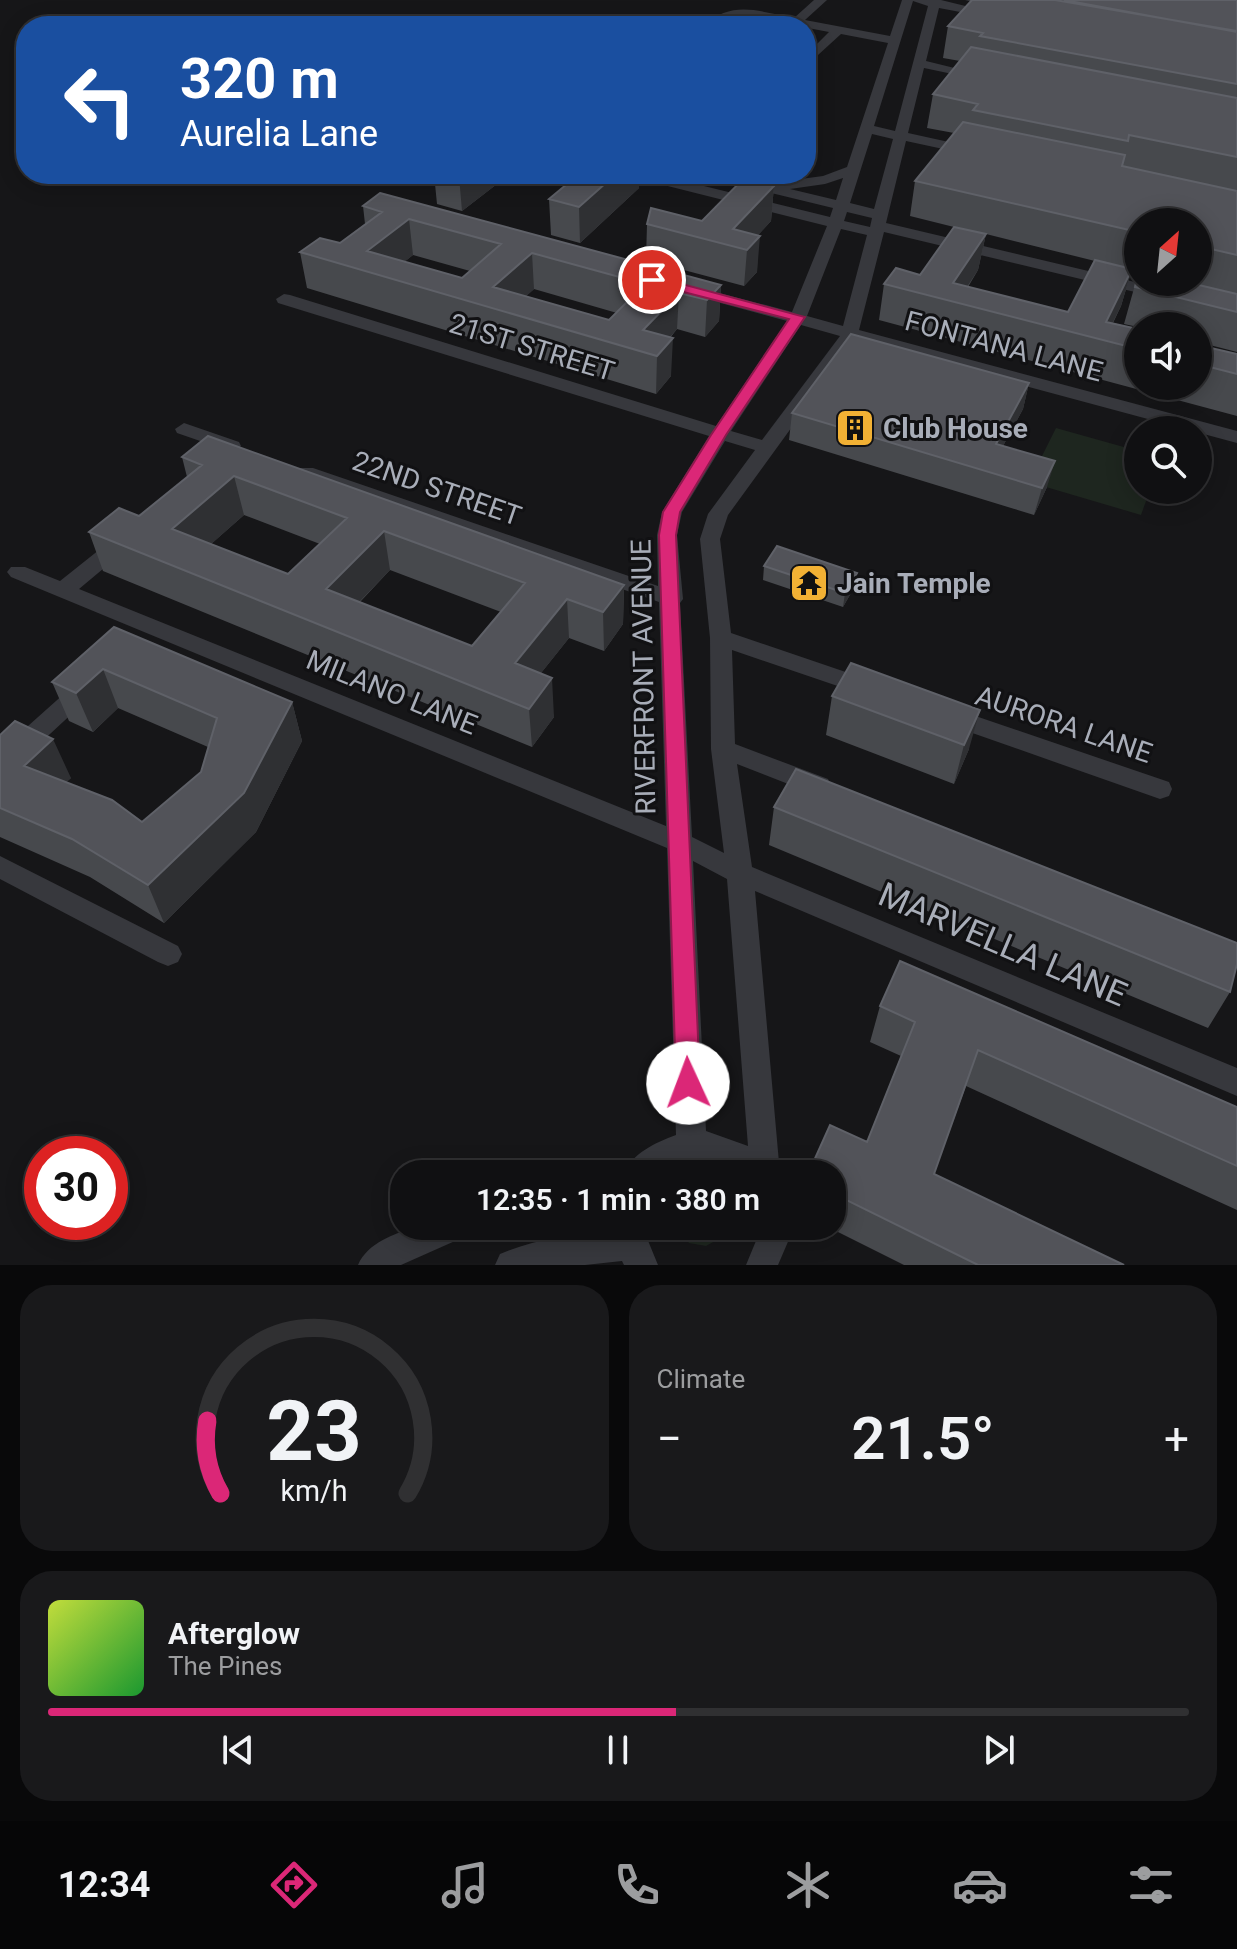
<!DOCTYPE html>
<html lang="en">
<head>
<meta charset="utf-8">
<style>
	:root { --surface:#101012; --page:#19191b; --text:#f1f3f6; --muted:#9c9d9f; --line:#303032; --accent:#db2777 }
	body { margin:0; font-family:Roboto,sans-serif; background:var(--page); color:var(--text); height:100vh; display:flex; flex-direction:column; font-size:30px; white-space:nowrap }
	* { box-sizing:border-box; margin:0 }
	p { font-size:26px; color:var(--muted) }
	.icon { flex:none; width:44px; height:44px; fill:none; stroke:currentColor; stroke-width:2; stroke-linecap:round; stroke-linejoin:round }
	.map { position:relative; height:1265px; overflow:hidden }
	.panel { display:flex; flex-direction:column; gap:20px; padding:20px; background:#09090a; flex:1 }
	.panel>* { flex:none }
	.guide { position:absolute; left:16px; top:16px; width:800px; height:168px; border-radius:32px; box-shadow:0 4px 20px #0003,0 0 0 2px var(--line); background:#1a4fa0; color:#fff; overflow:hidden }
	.needle { width:52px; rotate:27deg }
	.buttons { position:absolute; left:1124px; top:208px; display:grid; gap:16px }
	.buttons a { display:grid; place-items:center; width:88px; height:88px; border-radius:50%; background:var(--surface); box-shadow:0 4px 20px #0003,0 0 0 2px var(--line); font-size:40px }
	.speed { position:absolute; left:24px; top:1136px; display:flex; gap:16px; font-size:40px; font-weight:700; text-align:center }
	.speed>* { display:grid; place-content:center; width:104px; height:104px; border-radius:50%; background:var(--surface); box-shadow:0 4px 20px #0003,0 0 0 2px var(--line); line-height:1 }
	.speed .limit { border:12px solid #d22; background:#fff; color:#111 }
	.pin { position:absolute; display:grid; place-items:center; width:68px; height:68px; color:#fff; margin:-34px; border:4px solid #fff; border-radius:50%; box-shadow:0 2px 8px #0007 }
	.me { position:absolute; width:88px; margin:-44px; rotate:358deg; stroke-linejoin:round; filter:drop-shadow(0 0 6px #0008) }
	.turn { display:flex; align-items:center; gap:28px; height:168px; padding:0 32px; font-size:36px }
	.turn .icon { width:104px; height:104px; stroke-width:2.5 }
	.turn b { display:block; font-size:56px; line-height:68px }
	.big { font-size:60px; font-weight:600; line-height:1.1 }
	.panel .card { flex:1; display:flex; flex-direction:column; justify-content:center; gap:12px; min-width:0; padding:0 28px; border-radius:32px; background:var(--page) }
	.panel .dial { align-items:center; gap:0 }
	.dial svg { height:208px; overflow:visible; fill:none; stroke:var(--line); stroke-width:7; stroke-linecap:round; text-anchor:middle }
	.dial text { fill:var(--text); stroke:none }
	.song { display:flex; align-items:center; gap:24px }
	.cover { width:96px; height:96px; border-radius:12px; background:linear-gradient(135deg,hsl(70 70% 55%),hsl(130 70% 35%)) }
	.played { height:8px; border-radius:4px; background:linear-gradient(90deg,var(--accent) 55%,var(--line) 55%) }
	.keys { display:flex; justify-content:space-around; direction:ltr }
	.heat { display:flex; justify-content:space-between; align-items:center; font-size:44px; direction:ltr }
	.panel .tiles { flex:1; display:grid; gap:20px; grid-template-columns:1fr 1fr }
	.card:last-child { grid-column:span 2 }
	.trip { position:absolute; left:390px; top:1160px; width:456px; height:80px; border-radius:32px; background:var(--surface); box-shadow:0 4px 20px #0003,0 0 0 2px var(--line); font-weight:600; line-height:80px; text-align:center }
	.tab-bar { display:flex; height:128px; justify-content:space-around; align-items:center; background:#060607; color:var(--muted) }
	.tab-bar .icon { width:56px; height:56px }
	.tab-bar .selected { color:var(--accent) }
	.tab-bar b { font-size:36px; color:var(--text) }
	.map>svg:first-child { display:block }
	.green { fill:#1e261f }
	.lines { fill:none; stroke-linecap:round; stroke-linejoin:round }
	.street { fill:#37383d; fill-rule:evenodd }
	.wall { fill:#47494d; fill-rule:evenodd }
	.shaded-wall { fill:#2f3033 }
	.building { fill:#525359; stroke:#5f6168; stroke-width:2; fill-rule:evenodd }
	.route { fill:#db2777; stroke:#8e194d; stroke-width:2 }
	.labels { text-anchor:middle; stroke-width:6; stroke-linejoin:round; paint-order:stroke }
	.street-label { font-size:28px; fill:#a8adb8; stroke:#111113 }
	.poi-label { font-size:28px; font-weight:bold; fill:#a8adb8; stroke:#111113; text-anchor:start }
	.near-street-label { font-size:34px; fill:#a8adb8; stroke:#111113 }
</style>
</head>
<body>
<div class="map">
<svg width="1237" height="1265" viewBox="0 0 1237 1265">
	<rect width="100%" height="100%" fill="#161618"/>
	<path class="green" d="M1056,428L1138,451V490H1150L1141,515L1029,482Z
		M676,1226H726L722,1237L706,1246L689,1243Z"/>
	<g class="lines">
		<path class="street" d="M814,0H827L805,20L890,36L902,0H941L998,14L992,18L939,8L926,61L987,76L981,80L924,68L908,133L976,148L978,151L971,155L906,141L886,223L1160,288L1168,293L1160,298L884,232L859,330L1237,431V443L855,340L728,515L720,539L731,633L875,682L878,688L875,694L867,696L732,650L735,744L828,779L831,786L828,793L819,796L737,764L752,867L1237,1068V1096L755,891L780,1174H735L720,1164L698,1160L678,1164L662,1174H624C632,1153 655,1143 676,1135L667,848L11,577L7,572L11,567H25L60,581L114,538H128L131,543L128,548L79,589L666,826L659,602L299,476L296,472L299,468H313L658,586L657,535L662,512L709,436L278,303L276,299L284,294L290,295L716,426L787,321L687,294L685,291L693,286L792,312L827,226L632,177L630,174H655L830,217L833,208L706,177L704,174H729L776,185L778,182L823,176L847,167L888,43L841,34L806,66V55L829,32L739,15H729L717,26H704C731,0 758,11 794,18ZM913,1L928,6L895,131L874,126ZM872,134L893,139L874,209L850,203ZM843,178L836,200L790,189L825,184ZM847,212L872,218L870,227L844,221ZM841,229L867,235L843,326L807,316ZM801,325L840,336L762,440L731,431ZM725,441L755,450L708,514L700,539L710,638L711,749L724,853L692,837L680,603L683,599L677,535L682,512ZM693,861L727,879L748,1146L706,1131Z
			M184,423L239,442L241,446L232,452L177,433L175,429Z
			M83,682L91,684L94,690L91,696L9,772L0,774V751L75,684Z
			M949,707L1169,782L1172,789L1169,796L1160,799L941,722L937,716L941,710Z
			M0,856L178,946L182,954L178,962L168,966L158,962L0,879Z
			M415,1226H469L464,1237L401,1265H358C368,1242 394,1235 415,1226Z
			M610,1226H642L658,1265H624L622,1261L585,1265H495L500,1254C535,1239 573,1234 611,1230Z
			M758,1226H790V1237L778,1265H746L758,1236Z"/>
	</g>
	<path class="wall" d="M965,0H1237V352L1198,342V326H1138V327L1124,324L1138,274V282H1198V222H1138V271L1132,269L1121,306L1113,323L1138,329V386H1198V345L1237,354V416L879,320L884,284L920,275L954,227L910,216L915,181L954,133L927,128L933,94L960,61L943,58L948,26L971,1ZM986,234L1095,261L1068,312L968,287L978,270Z
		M434,174H510L462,211L437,204Z
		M579,174H639V188L580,243L551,235L549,199Z
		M774,186L771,221L758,235L757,272L744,286L646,260L647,224L702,221Z
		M363,206L721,285L719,321L705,337L677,329L670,338L671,376L656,394L307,288L300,252L340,243L365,224ZM413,255L470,271L462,278L404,262ZM534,289L617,313L609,320L526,296Z
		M1029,383L1023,409L1003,446L1047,487L1034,515L789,440L792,413Z
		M182,457L624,585L623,624L604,651L569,638L541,673L554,717L532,747L103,571L89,532L139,516L187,477ZM244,515L320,544L288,574L211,544ZM390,570L501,612L472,646L360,602Z
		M764,566L855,586L843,607L763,580Z
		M114,627L292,702L302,741L256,832L164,923L90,877L0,837V735L71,778L66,782L142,822L201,772L208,747L118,708L93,732L69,721L52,682Z
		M851,663L969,749L954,784L826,735L832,696Z
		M774,807L1230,992L1208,1028L769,845Z
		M880,1006L1237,1107V1210L966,1086L934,1174L1124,1265H904L826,1226H832V1174L867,1142L901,1056L870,1042Z"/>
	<path class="shaded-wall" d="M462,174H510L462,211L459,176Z
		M616,174H639V188L580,243L579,207Z
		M774,186L771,221L745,250L733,229Z
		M409,219L413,255L386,277L367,251Z
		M986,234L978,270L957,302L953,283Z
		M760,236L757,272L744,286L747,250Z
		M532,253L534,289L508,313L493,287Z
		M1132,269L1121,306L1104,340L1106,322Z
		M721,285L719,321L705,337L707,300Z
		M679,293L677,329L654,355L643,330Z
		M673,338L671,376L656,394L657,356Z
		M1029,383L1023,409L990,470L996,444Z
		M1055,461L1047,487L1034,515L1042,488Z
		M234,476L244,515L184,568L172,529Z
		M384,531L390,570L334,628L326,589Z
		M857,573L855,586L843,607L845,593Z
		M624,585L623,624L604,651L603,612Z
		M567,599L569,638L518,702L515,663Z
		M103,669L118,708L93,732L76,693Z
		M552,678L554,717L532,747L529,709Z
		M292,702L302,741L256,832L164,923L148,885Z
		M980,710L969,749L954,784L964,745Z
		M53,739L71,778L43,805L24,766Z"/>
	<path class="building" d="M972,0H1055L1237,31V84L980,36L983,33L948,26Z
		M1064,0H1237V32Z
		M971,47L1237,98V157L1129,135L1128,141L973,110L978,104L933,94Z
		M963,122L1125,155L1122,166L1237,191V255L1198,246V222H1138V232L915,181Z
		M579,174H616L579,207L549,199Z
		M744,178L774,186L733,229L760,236L747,250L647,224L651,208L702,221Z
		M380,193L721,285L707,300L679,293L643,330L673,338L657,356L300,252L320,238L340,243L382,212L363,206ZM409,219L501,244L462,278L367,251ZM532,253L645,284L609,320L493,287Z
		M954,227L986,234L953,283L1068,312L1095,260L1132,269L1106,322L1138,329V349L884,284L896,268L920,275Z
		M1138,274V282H1186L1237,294V312L1135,287Z
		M851,334L1029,383L996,444L1055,461L1042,488L792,413Z
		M1198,345L1237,354V374L1198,364Z
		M208,436L624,585L603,612L567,599L515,663L552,678L529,709L89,532L119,508L139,516L202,465L182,457ZM234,476L347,518L288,574L172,529ZM384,531L525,583L472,646L326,589Z
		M777,546L857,573L845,593L764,566Z
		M114,627L292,702L244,793L148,885L72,839L0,808V735L15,721L53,739L24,766L112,800L142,822L201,772L217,718L103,669L76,693L52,682Z
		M851,663L980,710L964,745L832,696Z
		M796,769L1237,943V964L1230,992L774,807Z
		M900,961L1237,1107V1166L978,1050L934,1174L1124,1265H978L832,1193V1174H808L830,1125L867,1142L915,1022L880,1006Z"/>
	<path class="route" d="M652,276L805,317L726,435L680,512L676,535L700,1083L697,1092L688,1095L680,1092L676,1083L659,535L663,512L711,435L789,319L648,283V277Z"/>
	<defs>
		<symbol id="building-square" viewBox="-11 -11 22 22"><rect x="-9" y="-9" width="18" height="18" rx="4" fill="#f2b134" stroke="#111113"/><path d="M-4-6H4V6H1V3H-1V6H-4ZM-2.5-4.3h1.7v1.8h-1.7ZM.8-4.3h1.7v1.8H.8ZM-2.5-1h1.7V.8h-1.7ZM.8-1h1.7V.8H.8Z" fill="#111"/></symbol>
		<symbol id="temple-square" viewBox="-11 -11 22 22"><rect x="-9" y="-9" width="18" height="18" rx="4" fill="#f2b134" stroke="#111113"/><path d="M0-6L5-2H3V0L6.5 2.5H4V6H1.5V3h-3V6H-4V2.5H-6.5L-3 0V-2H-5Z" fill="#111"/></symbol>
	</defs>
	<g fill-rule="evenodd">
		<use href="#building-square" x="833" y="406" width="44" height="44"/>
		<use href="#temple-square" x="787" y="561" width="44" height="44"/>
	</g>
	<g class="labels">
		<g class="street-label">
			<text transform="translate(1004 346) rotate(15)" y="10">FONTANA LANE</text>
			<text transform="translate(532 347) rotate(17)" y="10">21ST STREET</text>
			<text transform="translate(437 488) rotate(19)" y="10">22ND STREET</text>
			<text transform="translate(643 677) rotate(-91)" y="10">RIVERFRONT AVENUE</text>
			<text transform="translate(392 692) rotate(22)" y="10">MILANO LANE</text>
			<text transform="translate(1064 724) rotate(19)" y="10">AURORA LANE</text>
		</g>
		<g class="poi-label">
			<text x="883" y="438">Club House</text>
			<text x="837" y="593">Jain Temple</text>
		</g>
		<g class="near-street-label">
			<text transform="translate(1003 944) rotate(23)" y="12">MARVELLA LANE</text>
		</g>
	</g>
</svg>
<div class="buttons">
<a><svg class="needle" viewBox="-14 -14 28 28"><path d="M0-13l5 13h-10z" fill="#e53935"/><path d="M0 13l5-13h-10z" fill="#9c9d9f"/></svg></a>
<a><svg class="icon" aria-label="sound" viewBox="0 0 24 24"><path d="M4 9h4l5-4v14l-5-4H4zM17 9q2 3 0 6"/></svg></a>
<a><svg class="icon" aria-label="search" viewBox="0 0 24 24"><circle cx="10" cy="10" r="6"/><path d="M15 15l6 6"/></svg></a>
</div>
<div class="speed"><div class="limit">30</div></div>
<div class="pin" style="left:652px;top:280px;background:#d93025"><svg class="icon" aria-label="arrive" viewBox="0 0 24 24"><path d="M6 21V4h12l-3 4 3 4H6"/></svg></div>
<svg class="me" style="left:688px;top:1083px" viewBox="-20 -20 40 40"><circle r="19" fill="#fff"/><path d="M0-13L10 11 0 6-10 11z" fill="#db2777"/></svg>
<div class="trip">12:35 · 1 min · 380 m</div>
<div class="guide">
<div class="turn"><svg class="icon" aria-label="left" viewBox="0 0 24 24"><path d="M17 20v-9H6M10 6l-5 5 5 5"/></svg><div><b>320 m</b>Aurelia Lane</div></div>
</div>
</div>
<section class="panel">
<div class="tiles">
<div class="card dial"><svg viewBox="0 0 100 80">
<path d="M14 69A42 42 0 1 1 86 69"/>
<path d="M14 69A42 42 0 0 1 9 41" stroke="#db2777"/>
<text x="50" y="56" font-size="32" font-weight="700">23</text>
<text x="50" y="72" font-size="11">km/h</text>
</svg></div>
<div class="card"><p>Climate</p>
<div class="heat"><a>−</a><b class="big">21.5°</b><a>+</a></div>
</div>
<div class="card">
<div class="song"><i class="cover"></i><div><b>Afterglow</b><p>The Pines</p></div></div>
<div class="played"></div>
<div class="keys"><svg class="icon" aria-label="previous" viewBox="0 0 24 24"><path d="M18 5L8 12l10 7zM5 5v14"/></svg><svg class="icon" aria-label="pause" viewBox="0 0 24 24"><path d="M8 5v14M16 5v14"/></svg><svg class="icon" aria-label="next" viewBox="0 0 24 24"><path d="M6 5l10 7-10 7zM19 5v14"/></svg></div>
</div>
</div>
</section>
<nav class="tab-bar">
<b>12:34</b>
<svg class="icon selected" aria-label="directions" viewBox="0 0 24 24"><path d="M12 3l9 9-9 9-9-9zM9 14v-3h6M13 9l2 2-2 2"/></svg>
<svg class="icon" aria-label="music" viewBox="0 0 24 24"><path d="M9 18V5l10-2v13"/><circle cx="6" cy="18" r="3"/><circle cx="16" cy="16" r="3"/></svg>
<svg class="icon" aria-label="phone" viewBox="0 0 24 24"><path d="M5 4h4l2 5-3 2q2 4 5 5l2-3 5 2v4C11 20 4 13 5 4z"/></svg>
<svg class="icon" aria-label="climate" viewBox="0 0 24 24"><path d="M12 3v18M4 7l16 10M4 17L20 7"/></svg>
<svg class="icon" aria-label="car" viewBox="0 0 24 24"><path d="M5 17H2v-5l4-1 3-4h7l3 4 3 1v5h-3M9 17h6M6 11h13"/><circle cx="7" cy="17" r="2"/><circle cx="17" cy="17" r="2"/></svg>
<svg class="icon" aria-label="filters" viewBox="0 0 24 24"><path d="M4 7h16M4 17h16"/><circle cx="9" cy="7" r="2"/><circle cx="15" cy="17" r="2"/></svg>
</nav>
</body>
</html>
